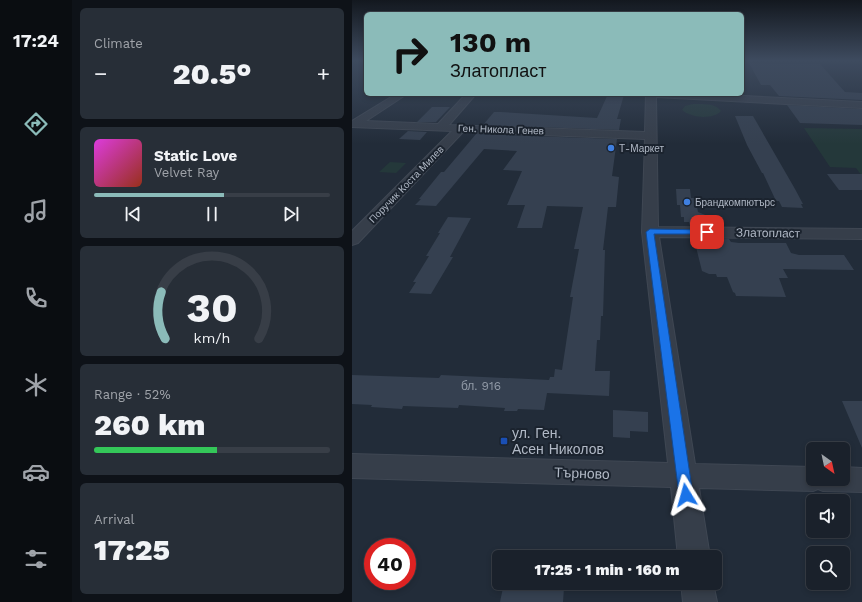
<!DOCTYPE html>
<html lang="en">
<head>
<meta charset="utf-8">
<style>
	:root { --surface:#1a212b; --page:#272e37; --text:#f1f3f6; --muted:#9fa3a9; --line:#383e47; --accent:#8bbbb9 }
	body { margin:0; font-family:"Work Sans",sans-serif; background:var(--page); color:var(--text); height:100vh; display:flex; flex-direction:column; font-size:15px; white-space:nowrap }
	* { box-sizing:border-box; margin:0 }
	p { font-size:13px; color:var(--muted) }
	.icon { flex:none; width:22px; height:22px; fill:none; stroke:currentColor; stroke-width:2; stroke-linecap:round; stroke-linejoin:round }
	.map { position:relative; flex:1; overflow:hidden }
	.panel { display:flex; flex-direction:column; gap:8px; padding:8px; background:#0e1218; width:280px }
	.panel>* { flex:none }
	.hud { position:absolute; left:12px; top:12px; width:380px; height:84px; border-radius:6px; box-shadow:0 2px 6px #0003,0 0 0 1px var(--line); background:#8bbbb9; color:#111; overflow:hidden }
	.needle { width:26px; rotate:147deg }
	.buttons { position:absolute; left:454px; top:442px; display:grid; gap:8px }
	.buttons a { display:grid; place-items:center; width:44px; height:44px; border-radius:6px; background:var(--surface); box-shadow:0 2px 6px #0003,0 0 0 1px var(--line); font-size:20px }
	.speed { position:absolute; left:12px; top:538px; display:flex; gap:8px; font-size:20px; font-weight:700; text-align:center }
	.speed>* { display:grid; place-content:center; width:52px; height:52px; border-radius:50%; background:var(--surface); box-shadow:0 2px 6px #0003,0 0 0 1px var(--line); line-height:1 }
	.speed .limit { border:6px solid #d22; background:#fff; color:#111 }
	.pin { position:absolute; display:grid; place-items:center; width:34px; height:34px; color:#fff; margin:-17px; border-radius:8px; box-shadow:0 2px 6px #0006 }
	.me { position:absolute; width:44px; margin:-22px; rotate:352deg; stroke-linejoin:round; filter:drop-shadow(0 0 3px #0008) }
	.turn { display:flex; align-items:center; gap:14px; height:84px; padding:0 20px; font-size:18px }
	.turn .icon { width:52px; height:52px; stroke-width:2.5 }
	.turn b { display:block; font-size:28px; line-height:34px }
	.big { font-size:30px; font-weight:800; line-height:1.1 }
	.panel .card { flex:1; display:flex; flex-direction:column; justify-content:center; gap:6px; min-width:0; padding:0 14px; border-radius:6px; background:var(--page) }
	.panel .dial { align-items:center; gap:0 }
	.dial svg { height:104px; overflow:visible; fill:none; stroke:var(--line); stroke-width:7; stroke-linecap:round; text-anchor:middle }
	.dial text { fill:var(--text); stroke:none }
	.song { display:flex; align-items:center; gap:12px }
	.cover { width:48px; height:48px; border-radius:6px; background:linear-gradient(135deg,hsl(300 70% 55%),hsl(10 70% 35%)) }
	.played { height:4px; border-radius:2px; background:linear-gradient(90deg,var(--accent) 55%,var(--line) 55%) }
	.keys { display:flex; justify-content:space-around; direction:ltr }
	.heat { display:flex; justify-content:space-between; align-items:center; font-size:22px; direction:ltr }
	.charge { height:6px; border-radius:3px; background:linear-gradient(90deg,#34c759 52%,var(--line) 0) }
	.trip { position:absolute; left:140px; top:550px; width:230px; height:40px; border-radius:6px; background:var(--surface); box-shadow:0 2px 6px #0003,0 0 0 1px var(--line); font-weight:800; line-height:40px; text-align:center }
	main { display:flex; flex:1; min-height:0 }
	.tab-bar { display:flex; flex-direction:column; width:72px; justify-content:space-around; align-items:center; background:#0a0d11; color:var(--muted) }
	.tab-bar .icon { width:28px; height:28px }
	.tab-bar .active { color:var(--accent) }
	.tab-bar b { font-size:18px; color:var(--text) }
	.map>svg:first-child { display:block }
	.green { fill:#24383a }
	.building { fill:#354050 }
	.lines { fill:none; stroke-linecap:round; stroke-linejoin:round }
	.minor-casing { stroke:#3f4753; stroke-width:2 }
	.minor { fill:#363e4a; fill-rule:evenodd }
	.route { fill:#1a73e8; stroke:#114b97 }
	.shop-dot { fill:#3f7fe0; stroke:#1b232e; stroke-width:1.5 }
	.transit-dot { fill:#1a4fb4; stroke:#1b232e; stroke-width:1.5 }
	.labels { text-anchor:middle; stroke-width:4; stroke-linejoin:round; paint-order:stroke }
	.far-street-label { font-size:10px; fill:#b1b9c6; stroke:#1b232e }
	.far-poi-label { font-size:10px; fill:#b1b9c6; stroke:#1b232e; text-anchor:start }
	.street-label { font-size:12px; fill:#b1b9c6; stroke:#1b232e }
	.near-number-label { font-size:12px; fill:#9099a6 }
	.near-poi-label { font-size:14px; fill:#b1b9c6; stroke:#1b232e; text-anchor:start }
	.near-street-label { font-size:14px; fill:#b1b9c6; stroke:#1b232e }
</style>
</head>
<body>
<main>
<nav class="tab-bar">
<b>17:24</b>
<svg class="icon active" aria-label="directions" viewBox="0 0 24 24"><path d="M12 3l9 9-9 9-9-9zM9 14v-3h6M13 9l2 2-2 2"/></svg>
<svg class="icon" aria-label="music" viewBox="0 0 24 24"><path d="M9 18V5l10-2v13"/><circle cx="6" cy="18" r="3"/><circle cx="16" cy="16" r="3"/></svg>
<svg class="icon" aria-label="phone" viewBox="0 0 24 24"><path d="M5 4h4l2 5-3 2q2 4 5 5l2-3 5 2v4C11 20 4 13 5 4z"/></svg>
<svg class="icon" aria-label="climate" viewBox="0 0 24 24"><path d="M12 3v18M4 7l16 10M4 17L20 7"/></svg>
<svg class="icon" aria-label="car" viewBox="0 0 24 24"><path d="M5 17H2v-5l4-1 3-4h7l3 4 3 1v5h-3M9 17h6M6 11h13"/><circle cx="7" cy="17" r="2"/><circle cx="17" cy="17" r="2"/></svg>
<svg class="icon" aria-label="filters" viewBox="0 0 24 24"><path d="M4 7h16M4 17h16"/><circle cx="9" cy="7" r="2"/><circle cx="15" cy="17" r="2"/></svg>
</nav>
<section class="panel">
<div class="card"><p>Climate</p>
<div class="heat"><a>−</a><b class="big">20.5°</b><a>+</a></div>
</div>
<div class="card">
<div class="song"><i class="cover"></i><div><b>Static Love</b><p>Velvet Ray</p></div></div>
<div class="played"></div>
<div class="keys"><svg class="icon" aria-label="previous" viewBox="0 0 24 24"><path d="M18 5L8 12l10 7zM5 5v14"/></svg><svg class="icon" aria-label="pause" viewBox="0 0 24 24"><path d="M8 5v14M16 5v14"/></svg><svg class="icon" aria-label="next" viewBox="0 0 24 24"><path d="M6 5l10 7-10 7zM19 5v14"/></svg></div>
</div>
<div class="card dial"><svg viewBox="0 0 100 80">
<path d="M14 69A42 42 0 1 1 86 69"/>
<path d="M14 69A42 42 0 0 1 11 33" stroke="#8bbbb9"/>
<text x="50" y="56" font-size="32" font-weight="700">30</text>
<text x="50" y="72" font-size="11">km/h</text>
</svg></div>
<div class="card"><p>Range · 52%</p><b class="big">260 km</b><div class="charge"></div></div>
<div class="card"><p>Arrival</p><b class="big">17:25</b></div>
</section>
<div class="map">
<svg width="510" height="602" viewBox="0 0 510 602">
	<rect width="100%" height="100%" fill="#222c39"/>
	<path class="green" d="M341,104C350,104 364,103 369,111C361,120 339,118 330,110L333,106Z
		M452,128L510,129V176L504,168L478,167Z
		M38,162L54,163L44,173L27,172Z"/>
	<path class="building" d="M397,63L468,64L493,92L510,93V100L427,96L418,85H409Z
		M256,94L272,95L265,119H269L267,130L131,125L142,112H148L245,118Z
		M435,105L510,109V125L448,123Z
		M80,107H98L84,122H65Z
		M383,116H401L443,189L451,204H449L451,208L430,207L427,201H424L411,173H410L395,145Z
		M56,131L75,132L68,140L47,139Z
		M124,134L265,139L260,176L267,177L264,207H256L251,250H253L251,316H249L248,340H245L243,371H258L257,396L195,393L192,410L166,409L165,411H152L153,408L107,405L106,408L51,406L50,409L19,407L20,405L0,404V375L87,378L89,375L197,380L198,377H202L203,369L210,370L221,297H218L227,249H222L231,207L195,206L190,228H165L173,205H155L170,171L151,170L165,151L132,149L84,206L63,205L69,199H67L89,172H92Z
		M475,174H510V190H487Z
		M324,189H338L339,198H343L346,212L363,219L369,226H338L337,222H332V217H329L328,205H325Z
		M96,217L119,218L98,257H101L79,294L57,293L64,282H61L77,256H74L88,233H86Z
		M342,239H377L379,242L387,243H434L439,253L447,255H492L502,270L431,269L436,278H427L434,297L384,296L383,293L381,292L375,277H365L364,274H357L350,271Z
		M490,401H510V448Z
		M261,410L296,412V432L278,431V438L261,437Z
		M152,583H207V588H212L211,602H148Z"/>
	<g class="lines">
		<defs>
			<path id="minor" d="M44,94H55L14,121L86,124L114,94H124L97,125L293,132L294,94H353L510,102V108L304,97L306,227L510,229V239L307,237L343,464L461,467V479H491V467L510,468V492L471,491L466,489L461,491L347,488L358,557H326L319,487L0,478V454L316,463L290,232L293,139L111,132L6,243L0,245V231L100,131L0,127V121Z
				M329,583H361L365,602H331Z"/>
		</defs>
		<use href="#minor" class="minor-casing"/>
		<use href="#minor" class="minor"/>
	</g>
	<linearGradient id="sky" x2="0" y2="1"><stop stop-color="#13181f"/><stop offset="0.42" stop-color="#3e4b5f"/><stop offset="1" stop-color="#3e4b5f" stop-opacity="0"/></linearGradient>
	<rect width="510" height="144" fill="url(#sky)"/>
	<path class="route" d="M298,229L355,230L359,232L355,234H302L341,495L339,499L334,501L329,499L327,495L294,232Z"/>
	<g class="shop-dot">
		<circle cx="259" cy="148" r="4"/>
		<circle cx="335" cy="202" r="4"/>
	</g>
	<rect class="transit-dot" x="148" y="437" width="8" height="8" rx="2"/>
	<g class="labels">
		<g class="far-street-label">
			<text transform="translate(149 129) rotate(2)" y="4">Ген. Никола Генев</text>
			<text transform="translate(54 184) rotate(-46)" y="4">Поручик Коста Милев</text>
		</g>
		<g class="far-poi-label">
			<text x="267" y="152">Т-Маркет</text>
			<text x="343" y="206">Брандкомпютърс</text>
		</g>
		<g class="street-label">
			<text transform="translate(416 233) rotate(1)" y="4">Златопласт</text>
		</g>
		<g class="near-number-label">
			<text x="129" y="390">бл. 916</text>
		</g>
		<g class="near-poi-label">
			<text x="160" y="438">ул. Ген.<tspan x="160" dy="16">Асен Николов</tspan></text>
		</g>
		<g class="near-street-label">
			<text transform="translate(230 473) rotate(2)" y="5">Търново</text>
		</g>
	</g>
</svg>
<div class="buttons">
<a><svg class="needle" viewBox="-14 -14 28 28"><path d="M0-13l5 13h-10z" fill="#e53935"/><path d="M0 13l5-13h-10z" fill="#9fa3a9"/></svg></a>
<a><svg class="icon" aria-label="sound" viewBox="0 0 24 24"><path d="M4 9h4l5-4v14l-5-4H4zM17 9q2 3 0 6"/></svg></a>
<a><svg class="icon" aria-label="search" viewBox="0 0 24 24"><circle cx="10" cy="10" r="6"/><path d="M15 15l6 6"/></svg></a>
</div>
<div class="speed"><div class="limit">40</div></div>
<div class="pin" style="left:355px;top:232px;background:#d93025"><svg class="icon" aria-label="arrive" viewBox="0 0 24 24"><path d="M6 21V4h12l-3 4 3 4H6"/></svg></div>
<svg class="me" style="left:334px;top:495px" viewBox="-20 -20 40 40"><path d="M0-17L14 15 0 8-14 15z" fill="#1a73e8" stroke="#fff" stroke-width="4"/></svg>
<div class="trip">17:25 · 1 min · 160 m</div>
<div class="hud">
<div class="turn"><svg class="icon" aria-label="right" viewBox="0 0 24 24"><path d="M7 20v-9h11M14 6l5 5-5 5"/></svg><div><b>130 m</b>Златопласт</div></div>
</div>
</div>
</main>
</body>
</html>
